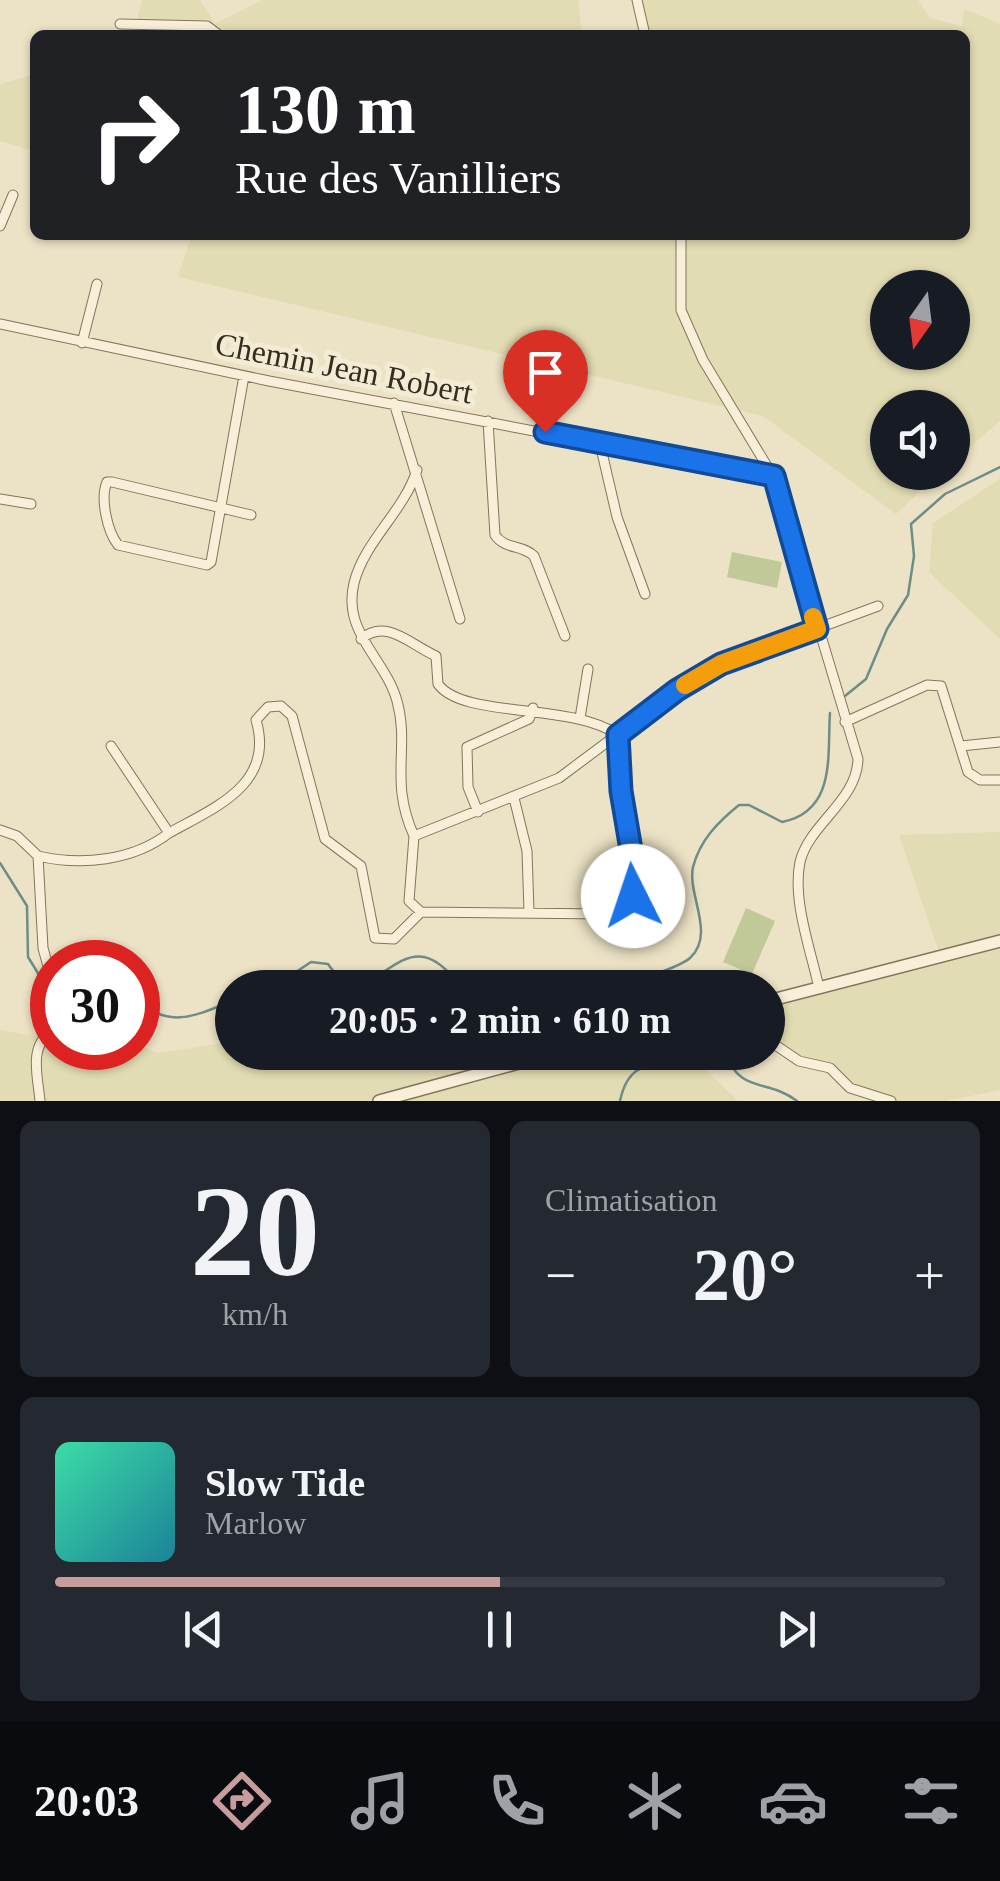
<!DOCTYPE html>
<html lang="fr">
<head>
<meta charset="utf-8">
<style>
	:root { --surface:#171b24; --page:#242831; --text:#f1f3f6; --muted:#9ea1a6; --line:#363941; --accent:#c69d9c }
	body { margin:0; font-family:Georgia,serif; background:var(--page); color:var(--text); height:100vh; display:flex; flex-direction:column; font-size:38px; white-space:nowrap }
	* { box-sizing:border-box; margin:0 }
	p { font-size:32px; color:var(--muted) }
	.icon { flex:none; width:55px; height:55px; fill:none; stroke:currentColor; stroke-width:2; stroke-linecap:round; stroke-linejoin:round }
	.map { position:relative; height:1101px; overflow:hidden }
	.sheet { display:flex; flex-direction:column; gap:20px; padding:20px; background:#0d0f14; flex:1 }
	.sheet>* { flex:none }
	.top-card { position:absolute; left:30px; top:30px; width:940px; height:210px; border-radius:15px; box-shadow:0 2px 8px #0004; background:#202124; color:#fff; overflow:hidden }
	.needle { width:65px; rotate:194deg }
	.controls { position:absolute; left:870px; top:270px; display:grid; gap:20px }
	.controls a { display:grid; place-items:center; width:100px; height:100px; border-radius:50%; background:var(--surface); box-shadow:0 2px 8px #0004; font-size:50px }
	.speed { position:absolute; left:30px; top:940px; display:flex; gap:20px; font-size:50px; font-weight:700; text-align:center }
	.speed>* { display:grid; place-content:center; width:130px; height:130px; border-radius:50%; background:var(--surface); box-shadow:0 2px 8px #0004; line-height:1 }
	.speed .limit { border:15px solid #d22; background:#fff; color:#111 }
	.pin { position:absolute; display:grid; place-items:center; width:85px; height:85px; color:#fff; margin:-102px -42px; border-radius:50% 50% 50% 0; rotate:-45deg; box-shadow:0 0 10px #0007 }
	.pin .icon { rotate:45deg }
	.me { position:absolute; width:110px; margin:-55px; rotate:356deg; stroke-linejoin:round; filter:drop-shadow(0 0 8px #0008) }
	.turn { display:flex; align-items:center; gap:35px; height:210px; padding:0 40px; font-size:45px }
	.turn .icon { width:130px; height:130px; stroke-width:2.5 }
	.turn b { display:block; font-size:70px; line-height:85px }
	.big { font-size:75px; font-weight:800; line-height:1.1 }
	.sheet .tile { flex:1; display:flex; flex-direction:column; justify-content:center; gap:15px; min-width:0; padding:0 35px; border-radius:15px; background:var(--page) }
	.sheet .dial { align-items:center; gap:0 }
	.dial b { font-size:130px; line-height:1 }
	.song { display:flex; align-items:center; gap:30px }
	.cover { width:120px; height:120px; border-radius:15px; background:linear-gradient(135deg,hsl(160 70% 55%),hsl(190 70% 35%)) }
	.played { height:10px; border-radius:5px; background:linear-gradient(90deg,var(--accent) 50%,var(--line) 50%) }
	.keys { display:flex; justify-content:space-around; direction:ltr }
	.heat { display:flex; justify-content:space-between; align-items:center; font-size:55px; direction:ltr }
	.sheet .tiles { flex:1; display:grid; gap:20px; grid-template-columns:1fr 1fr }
	.tile:last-child { grid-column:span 2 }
	.trip { position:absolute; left:215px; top:970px; width:570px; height:100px; border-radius:50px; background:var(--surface); box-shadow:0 2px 8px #0004; font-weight:800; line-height:100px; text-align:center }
	.tab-bar { display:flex; height:160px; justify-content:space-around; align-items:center; background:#090b0e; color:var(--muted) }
	.tab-bar .icon { width:70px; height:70px }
	.tab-bar .selected { color:var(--accent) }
	.tab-bar b { font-size:45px; color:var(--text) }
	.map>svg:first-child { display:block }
	.farmland { fill:#e1dcb3; fill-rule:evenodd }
	.green { fill:#c1c999 }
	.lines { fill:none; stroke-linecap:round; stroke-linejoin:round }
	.stream { stroke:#6e8d87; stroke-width:2.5 }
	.minor-casing { stroke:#85745c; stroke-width:11 }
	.tertiary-casing { stroke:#85745c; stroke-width:14 }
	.minor { stroke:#f7efd8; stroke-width:9 }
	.tertiary { stroke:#f7efd8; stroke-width:11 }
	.route-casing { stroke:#114b97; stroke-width:25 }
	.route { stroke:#1a73e8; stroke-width:18 }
	.slow { stroke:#f59e0b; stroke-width:18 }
	.labels { text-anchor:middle; stroke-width:10; stroke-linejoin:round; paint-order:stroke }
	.street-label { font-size:32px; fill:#362c1f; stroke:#f3ecd4 }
</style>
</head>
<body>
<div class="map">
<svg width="1000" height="1101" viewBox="0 0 1000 1101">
	<rect width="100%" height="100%" fill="#ece2c5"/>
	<path class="farmland" d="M142,0H200L215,24L263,0H578L582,35H133Z
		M641,0H918L930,18L962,26L964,9L1000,24V421L953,461L952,408H888V472L940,473L896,514L763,416L178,277L192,235H965V35H649ZM888,288H952V352H888Z
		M35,74V151L0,141V84Z
		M1000,479V639L929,572L933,523Z
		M1000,832V1090L946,1101H897L847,1084L830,1064L806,1060L768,1034V1005L942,961L899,835Z
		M0,1030L52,1039V1048H138V1044L157,1053L232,1042V1052L688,1053L738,1101H0Z"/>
	<path class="green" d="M732,552L782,562L777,588L727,577Z
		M746,908L775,921L752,974L723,962Z"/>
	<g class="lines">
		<path class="stream" d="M845,696L866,679L887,629L908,595L914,556L911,524L945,494L1000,467
			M0,863L27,906L28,957L44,983
			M272,988L311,962L328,964C374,1031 401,900 461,988
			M482,988C515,964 516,976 550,982C567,985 581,982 598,988
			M627,988C646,974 678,969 690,958C716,934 687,895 693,867C700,840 718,822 739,805H749L782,822C837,811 827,754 830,713
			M138,1000C169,1030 197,1015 232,1001
			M725,1052C740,1095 767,1078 797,1101
			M620,1101C630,1053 662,1069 697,1052"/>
		<defs>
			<path id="minor" d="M637,0L645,35
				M120,24L207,26L219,35
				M0,226L13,195
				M681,235V310L703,360L773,476L858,759C857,801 809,824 800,862C792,900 811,951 819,988
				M0,324L269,381L773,476
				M82,343L97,284
				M244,376L211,562L207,565L118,545C107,531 100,498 107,482H112L251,515
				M394,403L460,619
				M488,421L495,535C505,550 522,544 534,556L565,636
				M600,444L617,517L645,594
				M0,499L31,504
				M361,639C387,618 409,644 436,656L438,684C463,719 571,702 618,735L635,890L629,904L610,914L421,912L409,901L414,836
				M580,718L588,669
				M845,722L927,685L941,686L968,772L980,780H1000
				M961,746L1000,742
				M514,798L527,851L529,912
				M478,812L468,787L467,747L529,719L533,708
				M0,830L17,836L38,856L43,948L52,981
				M169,833C216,807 275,784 256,720L268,707L281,706L292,716L325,839L361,866L375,938L394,939L421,912
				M414,836L559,778L677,690L721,664L878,606
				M414,836C389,781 410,748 397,701C385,658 342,633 354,583C364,542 404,511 417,470
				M38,856C81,866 133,861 169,833L111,746
				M768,1040L799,1061L830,1068L850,1088L891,1101
				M40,1101C38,1077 28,1046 52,1031"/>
			<path id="tertiary" d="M768,1001L1000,941
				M379,1101L559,1052"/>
		</defs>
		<use href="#minor" class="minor-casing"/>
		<use href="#tertiary" class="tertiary-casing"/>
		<use href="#minor" class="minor"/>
		<use href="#tertiary" class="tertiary"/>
	</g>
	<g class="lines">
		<defs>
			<path id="route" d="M545,432L774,476L817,629L721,664L677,690L618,735L621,791L636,879L633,896"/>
		</defs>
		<use href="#route" class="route-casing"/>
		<use href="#route" class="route"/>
		<path class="slow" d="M685,685L721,664L817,629L813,617"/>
	</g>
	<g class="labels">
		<g class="street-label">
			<text transform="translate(344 368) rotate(11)" y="11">Chemin Jean Robert</text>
		</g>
	</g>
</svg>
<div class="controls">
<a><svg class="needle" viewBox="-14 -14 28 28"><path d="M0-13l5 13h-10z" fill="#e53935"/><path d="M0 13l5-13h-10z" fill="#9ea1a6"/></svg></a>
<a><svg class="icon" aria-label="sound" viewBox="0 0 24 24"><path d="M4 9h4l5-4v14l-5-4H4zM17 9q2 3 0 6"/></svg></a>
</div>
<div class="speed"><div class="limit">30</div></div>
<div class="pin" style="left:545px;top:432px;background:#d93025"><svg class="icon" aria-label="arrive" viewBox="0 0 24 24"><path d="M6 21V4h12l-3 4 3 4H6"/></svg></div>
<svg class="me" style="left:633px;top:896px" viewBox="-20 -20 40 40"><circle r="19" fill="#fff"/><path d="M0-13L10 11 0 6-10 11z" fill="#1a73e8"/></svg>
<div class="trip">20:05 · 2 min · 610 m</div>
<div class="top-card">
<div class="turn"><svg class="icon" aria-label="right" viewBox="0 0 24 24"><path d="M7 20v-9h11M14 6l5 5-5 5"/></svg><div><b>130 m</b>Rue des Vanilliers</div></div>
</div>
</div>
<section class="sheet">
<div class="tiles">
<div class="tile dial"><b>20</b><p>km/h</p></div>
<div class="tile"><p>Climatisation</p>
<div class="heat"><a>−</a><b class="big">20°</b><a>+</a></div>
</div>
<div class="tile">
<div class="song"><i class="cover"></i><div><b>Slow Tide</b><p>Marlow</p></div></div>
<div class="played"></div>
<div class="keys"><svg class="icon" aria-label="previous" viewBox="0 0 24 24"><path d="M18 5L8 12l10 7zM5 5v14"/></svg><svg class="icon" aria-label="pause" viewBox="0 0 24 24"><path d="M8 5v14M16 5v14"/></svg><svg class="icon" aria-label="next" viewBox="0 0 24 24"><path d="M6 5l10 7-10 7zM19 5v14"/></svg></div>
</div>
</div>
</section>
<nav class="tab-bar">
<b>20:03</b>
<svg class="icon selected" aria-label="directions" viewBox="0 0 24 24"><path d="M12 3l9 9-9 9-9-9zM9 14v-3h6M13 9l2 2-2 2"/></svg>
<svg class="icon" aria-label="music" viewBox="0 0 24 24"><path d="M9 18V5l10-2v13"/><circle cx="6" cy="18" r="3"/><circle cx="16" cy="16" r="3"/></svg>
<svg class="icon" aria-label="phone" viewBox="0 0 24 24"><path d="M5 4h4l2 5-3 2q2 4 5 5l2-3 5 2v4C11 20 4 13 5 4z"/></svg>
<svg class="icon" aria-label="climate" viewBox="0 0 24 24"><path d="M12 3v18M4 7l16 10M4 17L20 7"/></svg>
<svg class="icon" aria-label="car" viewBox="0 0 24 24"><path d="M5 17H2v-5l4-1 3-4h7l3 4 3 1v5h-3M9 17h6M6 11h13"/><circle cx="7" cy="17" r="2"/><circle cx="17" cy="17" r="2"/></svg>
<svg class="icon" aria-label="filters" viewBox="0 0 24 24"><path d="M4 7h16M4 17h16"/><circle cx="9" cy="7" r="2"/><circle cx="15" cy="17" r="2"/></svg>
</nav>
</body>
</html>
